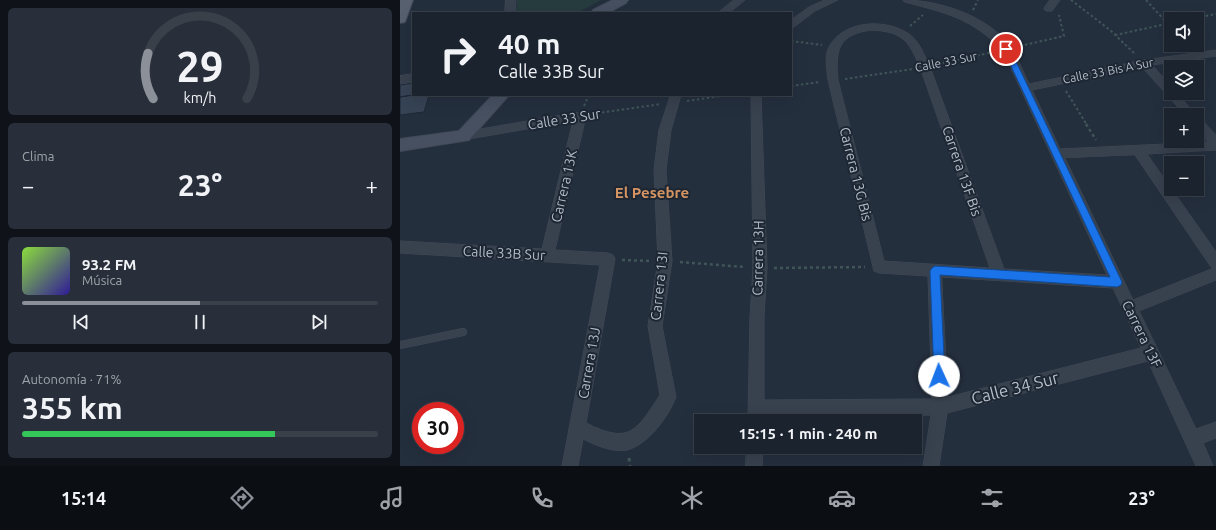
<!DOCTYPE html>
<html lang="es">
<head>
<meta charset="utf-8">
<style>
	:root { --surface:#1b232e; --page:#282f3a; --text:#f1f3f6; --muted:#a0a4aa; --line:#39404a; --accent:#8c9099 }
	body { margin:0; font-family:Ubuntu,sans-serif; background:var(--page); color:var(--text); height:100vh; display:flex; flex-direction:column; font-size:15px; white-space:nowrap }
	* { box-sizing:border-box; margin:0 }
	p { font-size:13px; color:var(--muted) }
	.icon { flex:none; width:22px; height:22px; fill:none; stroke:currentColor; stroke-width:2; stroke-linecap:round; stroke-linejoin:round }
	.map { position:relative; flex:1; overflow:hidden }
	.sheet { display:flex; flex-direction:column; gap:8px; padding:8px; background:#0f1319; width:400px }
	.sheet>* { flex:none }
	.top-card { position:absolute; left:12px; top:12px; width:380px; height:84px; border-radius:0px; box-shadow:0 4px 16px #0002,0 0 0 1px var(--line); background:#1b232e; color:var(--text); overflow:hidden }
	.controls { position:absolute; left:764px; top:12px; display:grid; gap:8px }
	.controls a { display:grid; place-items:center; width:40px; height:40px; border-radius:0px; background:var(--surface); box-shadow:0 4px 16px #0002,0 0 0 1px var(--line); font-size:20px }
	.speed { position:absolute; left:12px; top:402px; display:flex; gap:8px; font-size:20px; font-weight:700; text-align:center }
	.speed>* { display:grid; place-content:center; width:52px; height:52px; border-radius:50%; background:var(--surface); box-shadow:0 4px 16px #0002,0 0 0 1px var(--line); line-height:1 }
	.speed .limit { border:6px solid #d22; background:#fff; color:#111 }
	.pin { position:absolute; display:grid; place-items:center; width:34px; height:34px; color:#fff; margin:-17px; border:2px solid #fff; border-radius:50%; box-shadow:0 1px 4px #0007 }
	.me { position:absolute; width:44px; margin:-22px; rotate:358deg; stroke-linejoin:round; filter:drop-shadow(0 0 3px #0008) }
	.turn { display:flex; align-items:center; gap:14px; height:84px; padding:0 20px; font-size:18px }
	.turn .icon { width:52px; height:52px; stroke-width:2.5 }
	.turn b { display:block; font-size:28px; line-height:34px }
	.big { font-size:30px; font-weight:600; line-height:1.1 }
	.sheet .tile { flex:1; display:flex; flex-direction:column; justify-content:center; gap:6px; min-width:0; padding:0 14px; border-radius:6px; background:var(--page) }
	.sheet .dial { align-items:center; gap:0 }
	.dial svg { height:104px; overflow:visible; fill:none; stroke:var(--line); stroke-width:7; stroke-linecap:round; text-anchor:middle }
	.dial text { fill:var(--text); stroke:none }
	.song { display:flex; align-items:center; gap:12px }
	.cover { width:48px; height:48px; border-radius:6px; background:linear-gradient(135deg,hsl(90 70% 55%),hsl(250 70% 35%)) }
	.played { height:4px; border-radius:2px; background:linear-gradient(90deg,var(--accent) 50%,var(--line) 50%) }
	.keys { display:flex; justify-content:space-around; direction:ltr }
	.heat { display:flex; justify-content:space-between; align-items:center; font-size:22px; direction:ltr }
	.charge { height:6px; border-radius:3px; background:linear-gradient(90deg,#34c759 71%,var(--line) 0) }
	.trip { position:absolute; left:294px; top:414px; width:228px; height:40px; border-radius:0px; background:var(--surface); box-shadow:0 4px 16px #0002,0 0 0 1px var(--line); font-weight:600; line-height:40px; text-align:center }
	.menu { display:flex; height:64px; justify-content:space-around; align-items:center; background:#0b0e12; color:var(--muted) }
	.menu .icon { width:28px; height:28px }
	.menu .on { color:var(--accent) }
	.menu b { font-size:18px; color:var(--text) }
	main { display:flex; flex:1; min-height:0 }
	.map>svg:first-child { display:block }
	.green { fill:#263c3f }
	.building { fill:#364354; stroke:#1f2835 }
	.lines { fill:none; stroke-linecap:round; stroke-linejoin:round }
	.lane-casing { stroke:#414a57; stroke-width:8 }
	.street-casing { stroke:#414a57; stroke-width:1 }
	.secondary-casing { stroke:#414a57; stroke-width:2 }
	.primary-casing { stroke:#414a57; stroke-width:2 }
	.path-far2 { stroke:#3f5557; stroke-width:2; stroke-dasharray:2.5 2.5; stroke-linecap:butt }
	.path-far1 { stroke:#3f5557; stroke-width:2.5; stroke-dasharray:3 3; stroke-linecap:butt }
	.path { stroke:#3f5557; stroke-width:3; stroke-dasharray:3.5 3.5; stroke-linecap:butt }
	.lane { stroke:#38414e; stroke-width:7 }
	.street { fill:#38414e; fill-rule:evenodd }
	.secondary { fill:#465061; fill-rule:evenodd }
	.primary { fill:#56606e; fill-rule:evenodd }
	.route { fill:#1a73e8; stroke:#114b97 }
	.labels { text-anchor:middle; stroke-width:4; stroke-linejoin:round; paint-order:stroke }
	.far-street-label { font-size:12px; fill:#b4bcc9; stroke:#1d2633 }
	.street-label { font-size:14px; fill:#b4bcc9; stroke:#1d2633 }
	.neighbourhood-label { font-size:15px; font-weight:bold; fill:#d59563; stroke:#1d2633 }
	.near-street-label { font-size:17px; fill:#b4bcc9; stroke:#1d2633 }
</style>
</head>
<body>
<main>
<section class="sheet">
<div class="tile dial"><svg viewBox="0 0 100 80">
<path d="M14 69A42 42 0 1 1 86 69"/>
<path d="M14 69A42 42 0 0 1 10 34" stroke="#8c9099"/>
<text x="50" y="56" font-size="32" font-weight="700">29</text>
<text x="50" y="72" font-size="11">km/h</text>
</svg></div>
<div class="tile"><p>Clima</p>
<div class="heat"><a>−</a><b class="big">23°</b><a>+</a></div>
</div>
<div class="tile">
<div class="song"><i class="cover"></i><div><b>93.2 FM</b><p>Música</p></div></div>
<div class="played"></div>
<div class="keys"><svg class="icon" aria-label="previous" viewBox="0 0 24 24"><path d="M18 5L8 12l10 7zM5 5v14"/></svg><svg class="icon" aria-label="pause" viewBox="0 0 24 24"><path d="M8 5v14M16 5v14"/></svg><svg class="icon" aria-label="next" viewBox="0 0 24 24"><path d="M6 5l10 7-10 7zM19 5v14"/></svg></div>
</div>
<div class="tile"><p>Autonomía · 71%</p><b class="big">355 km</b><div class="charge"></div></div>
</section>
<div class="map">
<svg width="816" height="466" viewBox="0 0 816 466">
	<rect width="100%" height="100%" fill="#242f3e"/>
	<path class="green" d="M117,0H201L177,13H116Z"/>
	<path class="building" d="M13,83V95L0,97V85Z
		M13,95H29L24,112L0,115V97Z"/>
	<g class="lines">
		<defs>
			<path id="lane" d="M0,345L63,332"/>
			<path id="street" d="M106,0H116L115,13H105Z
				M334,0H345L329,13H318Z
				M425,0H438L415,11L394,27L391,28V20L409,7Z
				M503,0C540,0 588,16 611,47C618,58 623,72 629,84L744,60L816,50V56L752,65L771,86V93H777L796,115H785L742,67L632,90L660,149L808,142L797,129V118L801,119L816,135V150L747,154L816,252V280L739,311L796,429L816,422V438L803,443L813,466H796L748,361L547,413L539,466H523L531,415L364,416V421H348L350,316L353,268L351,95H361L367,268L364,316V400L532,399L528,276L479,273L474,271L428,80C427,69 424,56 429,47C443,20 486,18 509,34C520,42 524,55 530,67L604,269L707,275L603,51C572,18 546,13 505,2ZM472,30C503,32 508,40 520,67L590,268L484,261L438,80C435,50 438,34 472,30ZM735,155L811,267L814,268L733,300L665,158ZM542,277L713,288L741,348L548,397Z
				M650,0H660L652,11H646L644,9Z
				M13,74V82L0,84V76Z
				M271,95H281L271,130L266,170L272,261L262,326L276,397C268,417 249,444 227,450C213,453 195,445 183,439L178,466H162L200,265L0,253V241L142,249L173,121L63,140L59,139L57,136L59,133L63,132L180,112L184,113L186,116L155,250L208,253L213,255L215,259L186,423C230,445 236,431 260,395L248,326L258,261L254,170L259,130Z
				M347,447H363L362,466H346Z"/>
			<path id="secondary" d="M213,0H228L226,3L208,13H192L193,10Z
				M93,95H109L69,140L0,151V139L59,131Z"/>
			<path id="primary" d="M0,0H13L5,22L0,23Z"/>
		</defs>
		<use href="#lane" class="lane-casing"/>
		<use href="#street" class="street-casing"/>
		<use href="#secondary" class="secondary-casing"/>
		<use href="#primary" class="primary-casing"/>
		<path class="path-far2" d="M671,0L710,30L735,54
			M746,0L768,24
			M573,10L578,0
			M791,19L816,14
			M510,26L523,15
			M715,35L771,23
			M391,41L422,45
			M620,46L664,36L659,15
			M538,64L594,52
			M445,79L513,69
			M391,86L420,82
			M666,91L687,125
			M287,101L327,95
			M184,106L189,95
			M192,114L261,104"/>
		<path class="path-far1" d="M686,124L696,140
			M222,260L251,261
			M280,262L345,267
			M374,268L465,267"/>
		<path class="path" d="M229,458L230,466"/>
		<use href="#lane" class="lane"/>
		<use href="#street" class="street"/>
		<use href="#secondary" class="secondary"/>
		<use href="#primary" class="primary"/>
	</g>
	<path class="route" d="M606,47L610,49L722,282L721,285L717,287L540,275L545,376L543,380L539,382L535,380L534,376L530,271L532,268L535,266L710,277L603,49Z"/>
	<g class="labels">
		<g class="far-street-label">
			<text transform="translate(546 62) rotate(-11)" y="4">Calle 33 Sur</text>
			<text transform="translate(708 71) rotate(-11)" y="4">Calle 33 Bis A Sur</text>
		</g>
		<g class="street-label">
			<text transform="translate(164 119) rotate(-9)" y="5">Calle 33 Sur</text>
			<text transform="translate(562 171) rotate(71)" y="5">Carrera 13F Bis</text>
			<text transform="translate(456 174) rotate(76)" y="5">Carrera 13G Bis</text>
			<text transform="translate(164 186) rotate(-77)" y="5">Carrera 13K</text>
			<text transform="translate(104 253) rotate(3)" y="5">Calle 33B Sur</text>
			<text transform="translate(358 258) rotate(-89)" y="5">Carrera 13H</text>
			<text transform="translate(259 286) rotate(-84)" y="5">Carrera 13I</text>
			<text transform="translate(742 334) rotate(64)" y="5">Carrera 13F</text>
			<text transform="translate(189 363) rotate(-80)" y="5">Carrera 13J</text>
		</g>
		<g class="neighbourhood-label">
			<text x="252" y="198">El Pesebre</text>
		</g>
		<g class="near-street-label">
			<text transform="translate(615 388) rotate(-14)" y="6">Calle 34 Sur</text>
		</g>
	</g>
</svg>
<div class="controls">
<a><svg class="icon" aria-label="sound" viewBox="0 0 24 24"><path d="M4 9h4l5-4v14l-5-4H4zM17 9q2 3 0 6"/></svg></a>
<a><svg class="icon" aria-label="layers" viewBox="0 0 24 24"><path d="M12 4l9 5-9 5-9-5zM3 14l9 5 9-5"/></svg></a>
<a>+</a>
<a>−</a>
</div>
<div class="speed"><div class="limit">30</div></div>
<div class="pin" style="left:606px;top:49px;background:#d93025"><svg class="icon" aria-label="arrive" viewBox="0 0 24 24"><path d="M6 21V4h12l-3 4 3 4H6"/></svg></div>
<svg class="me" style="left:539px;top:376px" viewBox="-20 -20 40 40"><circle r="19" fill="#fff"/><path d="M0-13L10 11 0 6-10 11z" fill="#1a73e8"/></svg>
<div class="trip">15:15 · 1 min · 240 m</div>
<div class="top-card">
<div class="turn"><svg class="icon" aria-label="right" viewBox="0 0 24 24"><path d="M7 20v-9h11M14 6l5 5-5 5"/></svg><div><b>40 m</b>Calle 33B Sur</div></div>
</div>
</div>
</main>
<nav class="menu">
<b>15:14</b>
<svg class="icon on" aria-label="directions" viewBox="0 0 24 24"><path d="M12 3l9 9-9 9-9-9zM9 14v-3h6M13 9l2 2-2 2"/></svg>
<svg class="icon" aria-label="music" viewBox="0 0 24 24"><path d="M9 18V5l10-2v13"/><circle cx="6" cy="18" r="3"/><circle cx="16" cy="16" r="3"/></svg>
<svg class="icon" aria-label="phone" viewBox="0 0 24 24"><path d="M5 4h4l2 5-3 2q2 4 5 5l2-3 5 2v4C11 20 4 13 5 4z"/></svg>
<svg class="icon" aria-label="climate" viewBox="0 0 24 24"><path d="M12 3v18M4 7l16 10M4 17L20 7"/></svg>
<svg class="icon" aria-label="car" viewBox="0 0 24 24"><path d="M5 17H2v-5l4-1 3-4h7l3 4 3 1v5h-3M9 17h6M6 11h13"/><circle cx="7" cy="17" r="2"/><circle cx="17" cy="17" r="2"/></svg>
<svg class="icon" aria-label="filters" viewBox="0 0 24 24"><path d="M4 7h16M4 17h16"/><circle cx="9" cy="7" r="2"/><circle cx="15" cy="17" r="2"/></svg>
<b>23°</b>
</nav>
</body>
</html>
